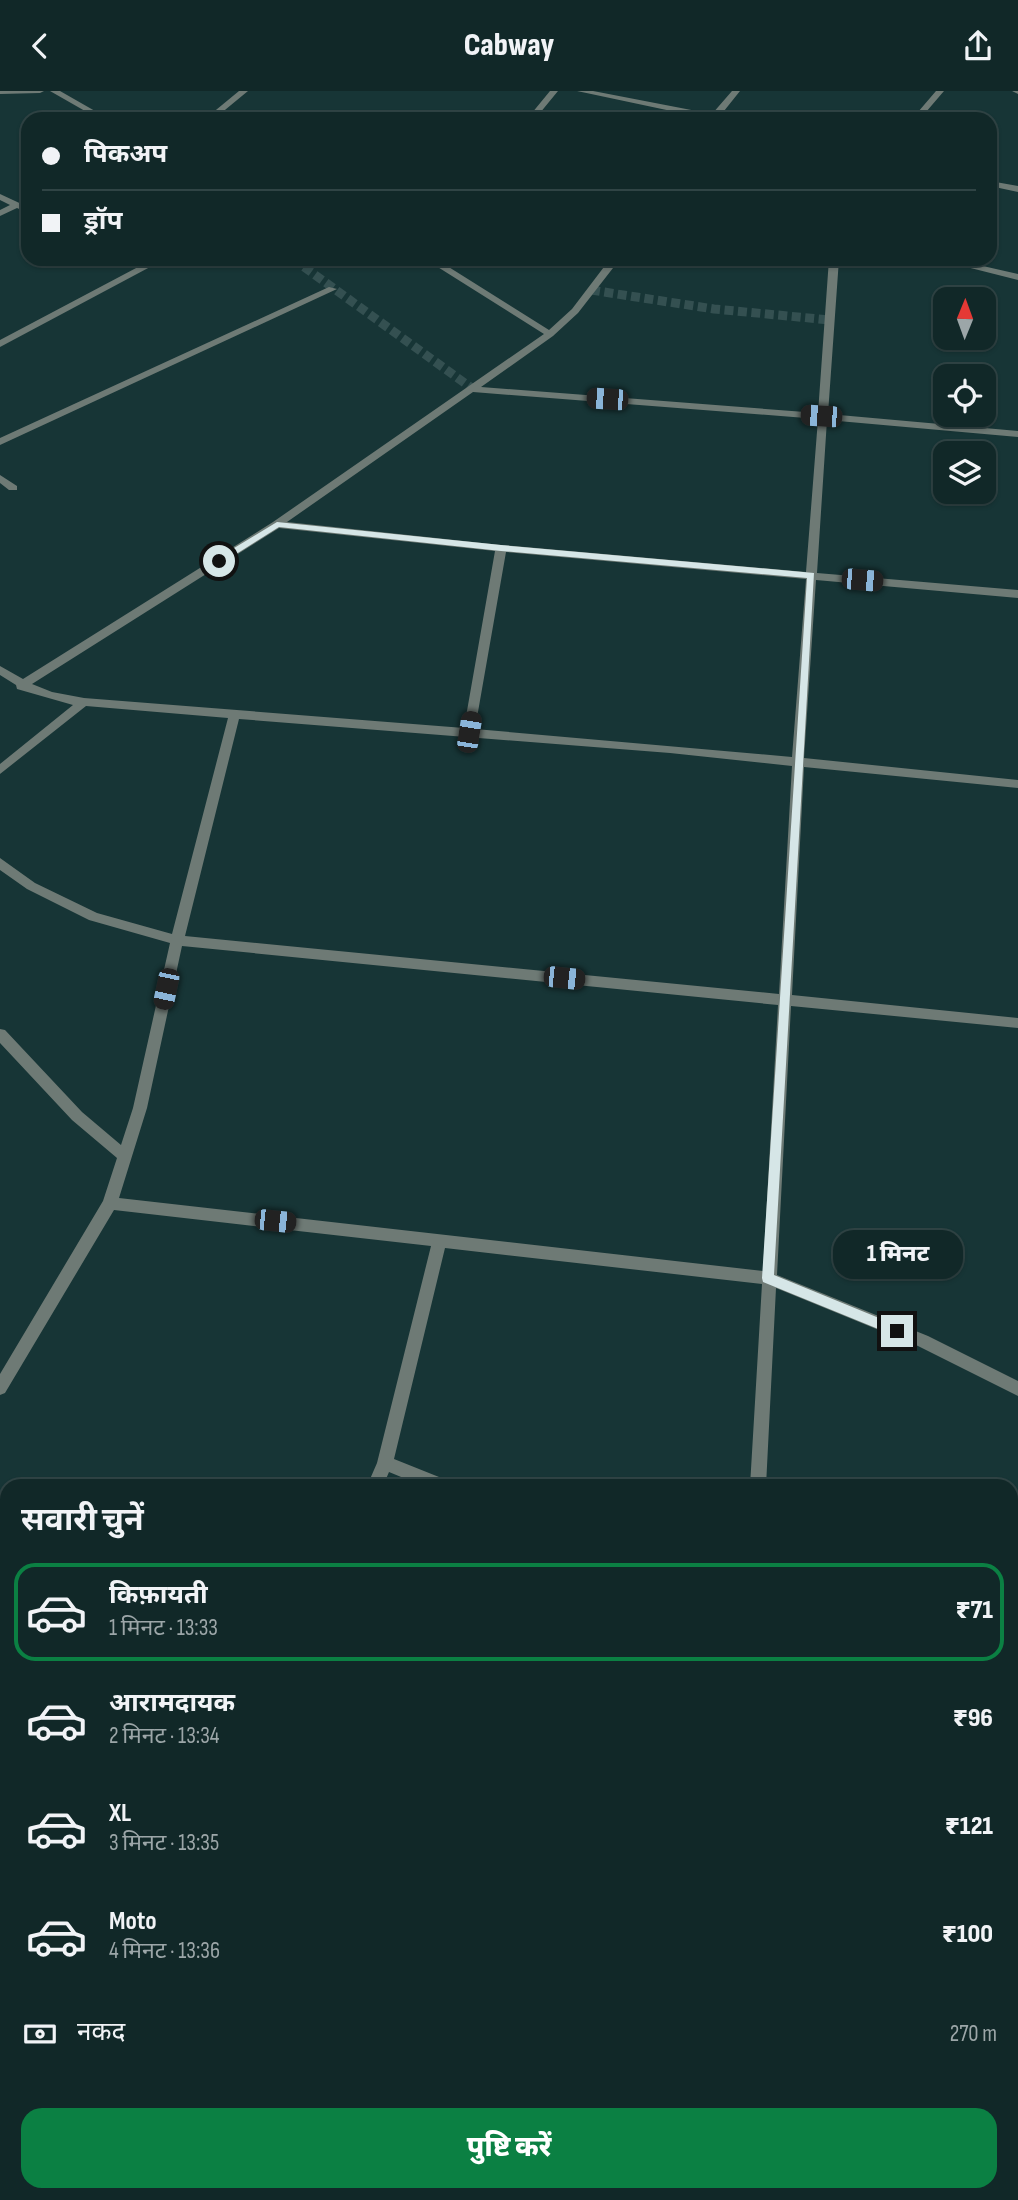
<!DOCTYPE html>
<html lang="hi">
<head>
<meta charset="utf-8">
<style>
  :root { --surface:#112828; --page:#1e3434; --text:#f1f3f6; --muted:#9ca6a8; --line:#304445; --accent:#0b8043 }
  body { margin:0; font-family:"Sofia Sans Condensed","Noto Sans Devanagari",sans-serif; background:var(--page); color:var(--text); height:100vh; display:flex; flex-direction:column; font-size:26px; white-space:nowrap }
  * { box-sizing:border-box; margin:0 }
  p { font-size:23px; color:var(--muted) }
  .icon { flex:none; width:38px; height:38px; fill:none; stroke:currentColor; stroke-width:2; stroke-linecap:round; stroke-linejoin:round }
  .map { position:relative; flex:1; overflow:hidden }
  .drawer { position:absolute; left:0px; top:1388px; width:1018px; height:723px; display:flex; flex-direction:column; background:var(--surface); border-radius:21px 21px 0 0; box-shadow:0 2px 5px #0004,0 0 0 2px var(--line) }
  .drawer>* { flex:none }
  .banner { position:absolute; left:21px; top:21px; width:976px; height:154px; border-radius:21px; box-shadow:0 2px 5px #0004,0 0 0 2px var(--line); display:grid; align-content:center; height:154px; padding:0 21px; background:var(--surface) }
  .needle { width:46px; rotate:1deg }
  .controls { position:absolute; left:933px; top:196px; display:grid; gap:14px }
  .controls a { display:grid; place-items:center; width:63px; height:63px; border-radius:14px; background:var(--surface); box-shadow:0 2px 5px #0004,0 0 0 2px var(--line); font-size:35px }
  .end { position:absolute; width:32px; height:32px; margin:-16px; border:9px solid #d6e6e7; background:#111; box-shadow:0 0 0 4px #111 }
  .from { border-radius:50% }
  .bubble { position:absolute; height:49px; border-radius:21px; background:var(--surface); box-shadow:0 2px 5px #0004,0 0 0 2px var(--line); font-size:23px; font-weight:800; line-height:49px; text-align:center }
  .car { position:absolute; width:21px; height:42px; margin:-21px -10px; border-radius:9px; box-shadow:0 0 5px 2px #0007; background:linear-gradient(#222 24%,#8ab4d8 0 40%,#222 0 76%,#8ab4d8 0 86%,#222 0) }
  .banner b { display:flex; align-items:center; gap:24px; height:66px; font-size:26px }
  .banner b+b { border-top:2px solid var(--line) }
  .banner i { width:18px; height:18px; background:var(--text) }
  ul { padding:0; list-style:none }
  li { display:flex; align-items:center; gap:21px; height:98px; margin:0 14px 10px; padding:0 7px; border:4px solid transparent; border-radius:21px }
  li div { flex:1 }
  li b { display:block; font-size:26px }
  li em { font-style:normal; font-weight:800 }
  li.active { border-color:var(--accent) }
  li>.icon { width:63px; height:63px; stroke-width:1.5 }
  h2 { padding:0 21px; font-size:32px; line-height:84px }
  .pay { display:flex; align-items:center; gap:18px; height:77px; padding:0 21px; font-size:26px }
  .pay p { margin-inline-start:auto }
  .primary-button { display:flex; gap:14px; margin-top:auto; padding:14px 21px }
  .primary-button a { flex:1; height:80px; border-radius:21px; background:var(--accent); color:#fff; font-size:28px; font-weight:800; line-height:80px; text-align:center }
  header { display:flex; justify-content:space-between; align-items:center; height:91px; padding:0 21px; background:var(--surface); font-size:32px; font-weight:800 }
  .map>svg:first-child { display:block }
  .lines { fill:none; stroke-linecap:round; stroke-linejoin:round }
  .street-tunnel { stroke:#345051; stroke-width:9; stroke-dasharray:9 4.5; stroke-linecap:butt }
  .street { fill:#6e7a75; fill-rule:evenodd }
  .route { fill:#d6e6e7 }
</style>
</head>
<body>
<header><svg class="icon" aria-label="back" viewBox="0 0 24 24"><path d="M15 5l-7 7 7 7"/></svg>Cabway<svg class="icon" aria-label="share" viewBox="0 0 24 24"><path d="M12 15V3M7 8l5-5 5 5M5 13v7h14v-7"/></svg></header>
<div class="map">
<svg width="1018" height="2109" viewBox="0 0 1018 2109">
  <rect width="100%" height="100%" fill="#173536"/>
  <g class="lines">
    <!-- street-tunnel -->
    <path class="street-tunnel" d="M293,168L473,298
      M591,199L714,218L830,229"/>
    <!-- street -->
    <path class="street" d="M0,0H44L40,2L0,3Z
      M50,0H60L109,28H99Z
      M239,0H248L214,28H205Z
      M550,0H558L535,28H527Z
      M577,0H593L712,23L732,0H740L720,25L727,28H709Z
      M936,0H944L920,28H912Z
      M1012,0H1018V3Z
      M990,90L1018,95V101L990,95Z
      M0,103L28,116V122L17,117L0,125V119L10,114L0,109Z
      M124,168H136L145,172L153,168H165L0,256V249L138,176Z
      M425,168H436L549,239L572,218L610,168H620L578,222L553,245L481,296L818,322L829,168H839L828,323L1018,340V346L827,329L817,482L1018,499V507L816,489L804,667L1018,689V697L804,676L792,904L1018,927V937L791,915L777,1184L928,1245L1018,1290V1305L918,1255L776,1197L766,1395H750L762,1193L445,1157L394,1368L449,1390L451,1395H423L389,1381L383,1395H367L377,1372L431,1155L114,1119L5,1302L0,1304V1283L103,1110L117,1067L72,1029L0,952V938L5,939L82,1021L121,1054L133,1017L170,852L89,829L27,798L0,779V767L35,792L97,822L172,843L228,627L86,615L0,683V673L73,614L17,598L16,594L0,584V575L23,588L273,431L544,243ZM473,301L818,328L806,481L501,454L287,431ZM279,437L495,460L464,637L84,607L52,601L32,593ZM506,461L806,488L792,666L475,638ZM239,628L670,662L792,675L779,903L185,845ZM182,855L778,914L763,1180L119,1107L147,1017Z
      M935,168H952L1018,183V189Z
      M329,196L337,198L0,354V347Z
      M0,384L17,395V399H9L0,392Z
      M1018,1805V1828L1012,1830V1808Z
      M7,1861V1884L0,1887V1864Z
      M0,1912L7,1915V1935L0,1932Z
      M164,2104H187L189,2109H166Z
      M353,2104H375L373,2109H351Z
      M533,2104H557L559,2109H535Z
      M928,2104H948L946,2109H926Z"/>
  </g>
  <!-- route -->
  <path class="route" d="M277,431L501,454L814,482L774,1184L901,1236V1244H893L763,1191L762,1187L807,487L501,460L279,436L222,472H216V468Z"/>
</svg>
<div class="controls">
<a><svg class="needle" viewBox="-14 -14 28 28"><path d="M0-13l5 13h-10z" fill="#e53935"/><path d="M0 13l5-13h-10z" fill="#9ca6a8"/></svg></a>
<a><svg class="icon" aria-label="locate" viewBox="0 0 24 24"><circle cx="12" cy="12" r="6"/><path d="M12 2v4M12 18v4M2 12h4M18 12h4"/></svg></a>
<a><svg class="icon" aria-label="layers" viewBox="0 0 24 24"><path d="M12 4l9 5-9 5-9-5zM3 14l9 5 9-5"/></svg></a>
</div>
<i class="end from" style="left:219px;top:470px"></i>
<i class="end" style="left:897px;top:1240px"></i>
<div class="bubble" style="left:833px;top:1139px;width:130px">1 मिनट</div>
<i class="car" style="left:607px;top:308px;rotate:274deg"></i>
<i class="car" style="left:821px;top:325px;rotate:274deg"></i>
<i class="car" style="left:862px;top:489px;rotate:95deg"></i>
<i class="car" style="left:469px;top:641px;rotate:9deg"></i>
<i class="car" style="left:564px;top:887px;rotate:96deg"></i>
<i class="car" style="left:166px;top:898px;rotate:192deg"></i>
<i class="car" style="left:275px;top:1130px;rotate:96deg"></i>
<div class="banner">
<b><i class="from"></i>पिकअप</b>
<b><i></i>ड्रॉप</b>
</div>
<section class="drawer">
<h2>सवारी चुनें</h2>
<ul>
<li class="active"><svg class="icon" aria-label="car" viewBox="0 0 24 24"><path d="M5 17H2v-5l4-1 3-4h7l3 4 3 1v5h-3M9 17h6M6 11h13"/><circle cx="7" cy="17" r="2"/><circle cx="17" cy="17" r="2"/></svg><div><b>किफ़ायती</b><p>1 मिनट · 13:33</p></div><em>₹71</em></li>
<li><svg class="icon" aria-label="car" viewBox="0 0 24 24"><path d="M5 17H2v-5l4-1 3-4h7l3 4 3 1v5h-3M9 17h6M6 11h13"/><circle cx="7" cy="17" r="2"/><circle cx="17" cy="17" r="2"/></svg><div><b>आरामदायक</b><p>2 मिनट · 13:34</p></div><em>₹96</em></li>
<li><svg class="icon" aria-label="car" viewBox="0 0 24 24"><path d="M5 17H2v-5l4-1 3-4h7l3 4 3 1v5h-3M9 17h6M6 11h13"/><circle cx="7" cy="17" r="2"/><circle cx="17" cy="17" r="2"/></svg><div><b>XL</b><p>3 मिनट · 13:35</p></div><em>₹121</em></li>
<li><svg class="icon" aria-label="car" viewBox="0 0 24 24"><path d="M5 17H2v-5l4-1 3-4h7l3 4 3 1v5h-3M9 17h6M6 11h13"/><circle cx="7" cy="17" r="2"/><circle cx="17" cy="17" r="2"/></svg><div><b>Moto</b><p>4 मिनट · 13:36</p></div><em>₹100</em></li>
</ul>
<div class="pay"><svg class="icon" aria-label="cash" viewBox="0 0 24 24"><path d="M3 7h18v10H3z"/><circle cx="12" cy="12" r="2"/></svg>नकद<p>270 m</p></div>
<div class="primary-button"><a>पुष्टि करें</a></div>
</section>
</div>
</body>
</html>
